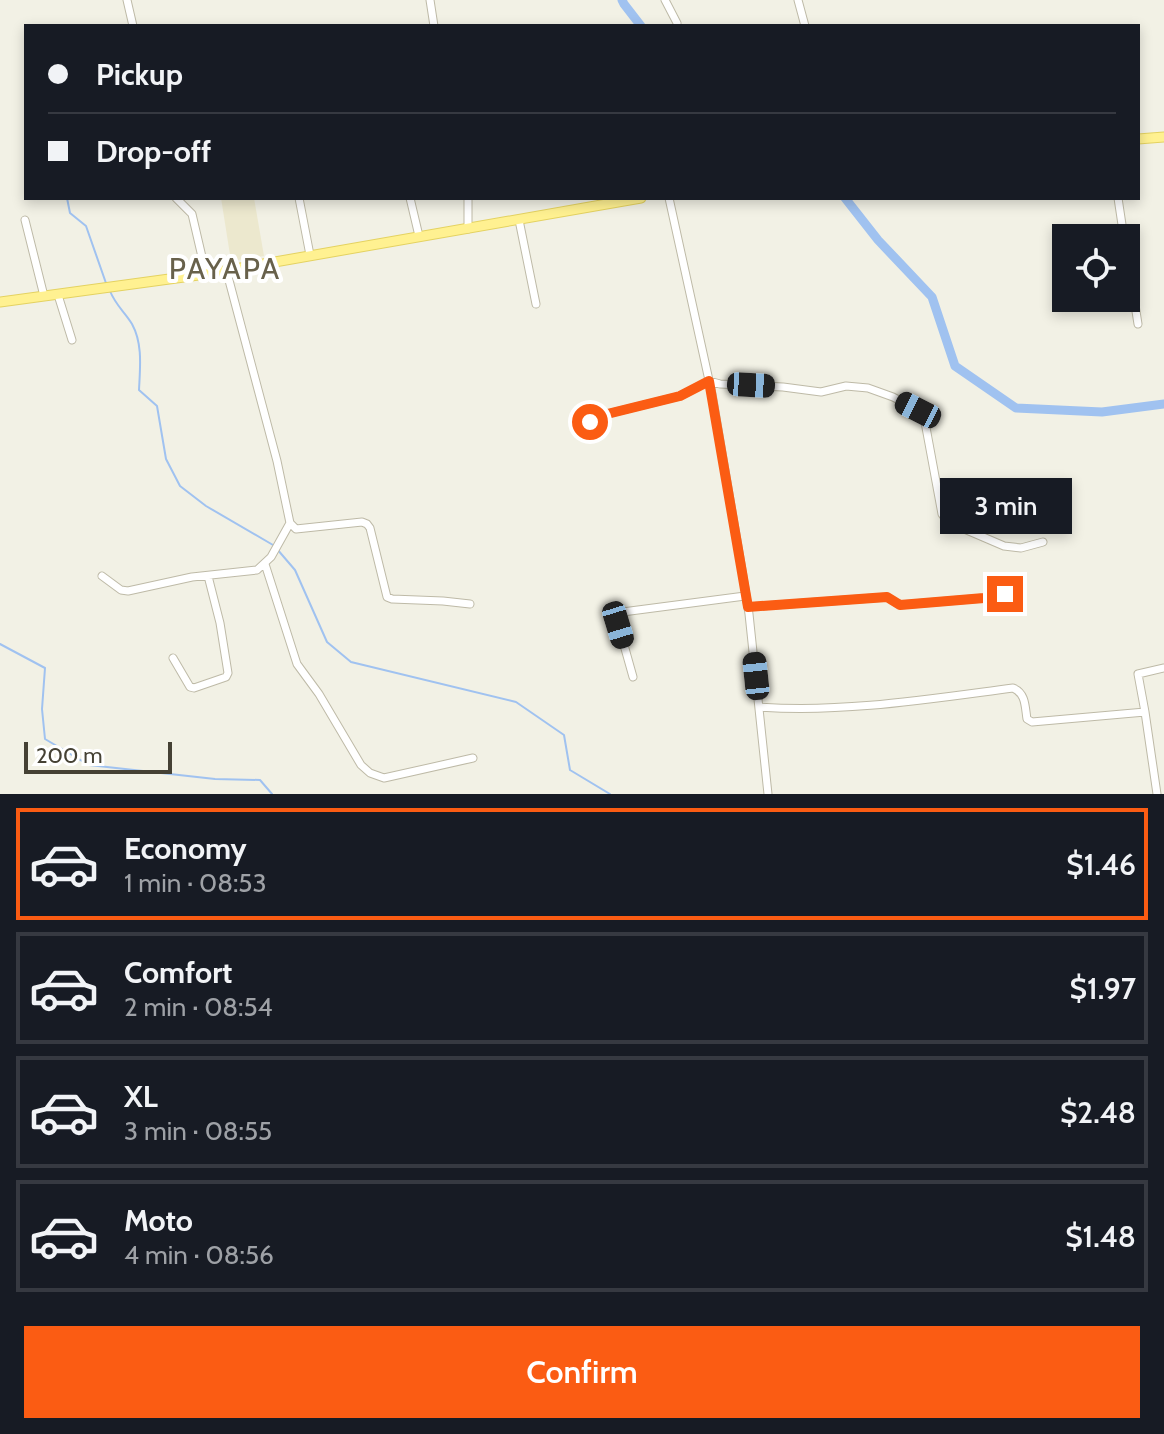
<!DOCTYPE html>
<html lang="en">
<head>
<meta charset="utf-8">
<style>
  :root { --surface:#171b24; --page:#20242c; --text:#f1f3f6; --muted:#9ea1a6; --line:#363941; --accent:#fb5c13 }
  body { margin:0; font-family:Cabin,sans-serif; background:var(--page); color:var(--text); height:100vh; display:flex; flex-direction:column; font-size:30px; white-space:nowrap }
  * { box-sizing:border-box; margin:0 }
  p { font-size:26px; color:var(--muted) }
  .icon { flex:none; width:44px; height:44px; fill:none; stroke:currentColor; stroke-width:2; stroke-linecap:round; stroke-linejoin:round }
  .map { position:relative; height:794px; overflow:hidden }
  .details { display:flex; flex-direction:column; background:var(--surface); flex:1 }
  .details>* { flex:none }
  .top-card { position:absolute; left:24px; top:24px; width:1116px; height:176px; border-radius:0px; box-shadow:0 4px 12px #0003; display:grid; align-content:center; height:176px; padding:0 24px; background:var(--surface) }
  .fabs { position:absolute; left:1052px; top:224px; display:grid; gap:16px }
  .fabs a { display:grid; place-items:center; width:88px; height:88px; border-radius:0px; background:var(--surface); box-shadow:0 4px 12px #0003; font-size:40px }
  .scale { position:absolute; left:24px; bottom:20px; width:148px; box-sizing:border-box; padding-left:8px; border:4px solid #454134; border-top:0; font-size:22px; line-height:28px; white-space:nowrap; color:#454134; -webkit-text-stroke:6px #fff; paint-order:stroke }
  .end { position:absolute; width:36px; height:36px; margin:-18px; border:10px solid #fb5c13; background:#fff; box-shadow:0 0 0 4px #fff }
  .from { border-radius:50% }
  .bubble { position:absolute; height:56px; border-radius:0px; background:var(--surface); box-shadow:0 4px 12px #0003; font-size:26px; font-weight:600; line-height:56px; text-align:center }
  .car { position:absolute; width:24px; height:48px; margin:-24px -12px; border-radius:10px; box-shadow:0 0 6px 2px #0007; background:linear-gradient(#222 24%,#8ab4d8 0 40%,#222 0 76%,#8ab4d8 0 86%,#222 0) }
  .top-card b { display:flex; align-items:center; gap:28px; height:76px; font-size:30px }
  .top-card b+b { border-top:2px solid var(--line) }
  .top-card i { width:20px; height:20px; background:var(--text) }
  ul { padding:14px 0 0; list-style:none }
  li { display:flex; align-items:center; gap:24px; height:112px; margin:0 16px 12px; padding:0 8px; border:4px solid var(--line); border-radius:0px }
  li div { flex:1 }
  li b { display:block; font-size:30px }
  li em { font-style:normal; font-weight:600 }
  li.on { border-color:var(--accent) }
  li>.icon { width:72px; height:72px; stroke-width:1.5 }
  .cta { display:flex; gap:16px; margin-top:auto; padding:16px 24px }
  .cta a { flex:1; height:92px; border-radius:0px; background:var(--accent); color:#fff; font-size:32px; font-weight:600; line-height:92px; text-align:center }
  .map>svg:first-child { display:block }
  .education { fill:#ece8ce }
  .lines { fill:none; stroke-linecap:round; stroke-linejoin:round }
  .stream { stroke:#a0c2f0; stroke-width:2 }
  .river { stroke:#a0c2f0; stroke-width:9 }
  .minor-casing { stroke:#bebaa7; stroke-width:9 }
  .major-casing { stroke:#e4d261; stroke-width:11 }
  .minor { stroke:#fff; stroke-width:7 }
  .major { stroke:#fff191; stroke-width:9 }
  .route { stroke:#fb5c13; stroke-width:10 }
  .labels { text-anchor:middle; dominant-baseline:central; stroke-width:8; stroke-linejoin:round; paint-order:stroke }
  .quarter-label { font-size:30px; letter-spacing:2px; fill:#68614b; stroke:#fff }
</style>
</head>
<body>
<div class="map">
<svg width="1164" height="794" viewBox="0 0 1164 794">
  <rect width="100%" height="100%" fill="#f2f1e5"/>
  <!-- education -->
  <path class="education" d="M221,198H254L264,256L231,261Z"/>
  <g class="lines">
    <!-- stream -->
    <path class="stream" d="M67,198L70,213L86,226L107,286
      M110,291C116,306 125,312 132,324C143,344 140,368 139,390L157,406L166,459L180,486L206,506L273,545
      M277,549L295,570L327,642L351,662L516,702L564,735L570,770L610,794
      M0,644L45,668L42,709L45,739L89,765L215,779L260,780L272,794"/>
    <!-- river -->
    <path class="river" d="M622,0L624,4L641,26
      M845,198L878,240L932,297L955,366L1016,408L1102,412L1164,404"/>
    <defs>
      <path id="minor" d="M127,0L133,26
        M430,0L434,26
        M665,0L677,23
        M798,0L805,26
        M176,198L192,214L206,274
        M299,198L310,255
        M410,198L419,236
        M468,198V229
        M669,198L712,394L742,570L749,614L768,794
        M1118,198L1124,238
        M25,220L44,296
        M519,220L536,304
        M1126,248L1138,324
        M226,269L277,461L290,523L296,529L362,522L367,524L370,528L387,597L392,599L443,601L470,604
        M58,295L72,340
        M589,436L590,422L595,417L680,396L709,381L720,384L783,387L821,392L846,386L868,388L893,397L918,410L925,422L942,514L948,522L1004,546L1021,548L1043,542
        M265,564L297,664L319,694L361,765L370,773L384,778L473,758
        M102,576L121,590L128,591L192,577L257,570L271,557L290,523
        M748,607L887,597L900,605L984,598L1005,594
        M173,658L190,687L194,688L226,677L228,673L220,623L208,576
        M633,677L615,613L745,596
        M759,707C844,713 929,699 1013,688C1026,693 1025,707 1027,719L1032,722L1145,712L1157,794
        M1145,712L1138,674L1164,668"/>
      <path id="major" d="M1138,139L1164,137
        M0,302L206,274L641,198"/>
    </defs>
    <!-- minor casing -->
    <use href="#minor" class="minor-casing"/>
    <!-- major casing -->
    <use href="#major" class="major-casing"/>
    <!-- minor -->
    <use href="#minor" class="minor"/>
    <!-- major -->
    <use href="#major" class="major"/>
  </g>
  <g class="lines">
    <!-- route -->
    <path class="route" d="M590,422L595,417L680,396L709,381L748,607L887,597L900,605L984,598L1005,594"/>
  </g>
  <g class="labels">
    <!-- quarter labels -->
    <g class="quarter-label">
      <text x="225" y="268">PAYAPA</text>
    </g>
  </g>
</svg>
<div class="fabs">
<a><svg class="icon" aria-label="locate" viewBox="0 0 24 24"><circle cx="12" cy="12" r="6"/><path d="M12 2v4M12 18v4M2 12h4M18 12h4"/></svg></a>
</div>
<div class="scale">200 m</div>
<i class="end from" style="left:590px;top:422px"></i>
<i class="end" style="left:1005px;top:594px"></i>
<div class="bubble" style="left:940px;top:478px;width:132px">3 min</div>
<i class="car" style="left:751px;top:385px;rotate:93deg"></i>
<i class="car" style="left:918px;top:410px;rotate:297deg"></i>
<i class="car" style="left:618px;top:625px;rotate:163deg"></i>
<i class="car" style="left:756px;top:676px;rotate:354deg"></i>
<div class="top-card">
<b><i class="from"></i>Pickup</b>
<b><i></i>Drop-off</b>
</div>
</div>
<section class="details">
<ul>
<li class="on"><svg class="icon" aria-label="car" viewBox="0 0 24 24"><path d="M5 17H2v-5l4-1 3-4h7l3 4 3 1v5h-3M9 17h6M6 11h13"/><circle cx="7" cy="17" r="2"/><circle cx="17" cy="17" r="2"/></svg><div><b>Economy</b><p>1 min · 08:53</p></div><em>$1.46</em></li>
<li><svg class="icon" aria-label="car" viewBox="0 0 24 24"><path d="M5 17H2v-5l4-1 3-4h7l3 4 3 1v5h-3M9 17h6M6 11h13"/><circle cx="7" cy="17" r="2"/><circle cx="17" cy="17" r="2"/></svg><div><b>Comfort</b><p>2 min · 08:54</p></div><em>$1.97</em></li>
<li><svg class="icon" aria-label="car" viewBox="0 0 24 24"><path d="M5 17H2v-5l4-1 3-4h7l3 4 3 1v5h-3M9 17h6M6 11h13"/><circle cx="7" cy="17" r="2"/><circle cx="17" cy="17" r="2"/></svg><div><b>XL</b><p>3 min · 08:55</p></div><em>$2.48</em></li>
<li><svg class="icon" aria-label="car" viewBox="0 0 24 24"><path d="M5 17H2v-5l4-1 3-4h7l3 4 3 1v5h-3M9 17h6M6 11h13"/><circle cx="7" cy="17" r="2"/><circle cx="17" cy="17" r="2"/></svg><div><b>Moto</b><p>4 min · 08:56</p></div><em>$1.48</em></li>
</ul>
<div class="cta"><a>Confirm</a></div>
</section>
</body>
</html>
